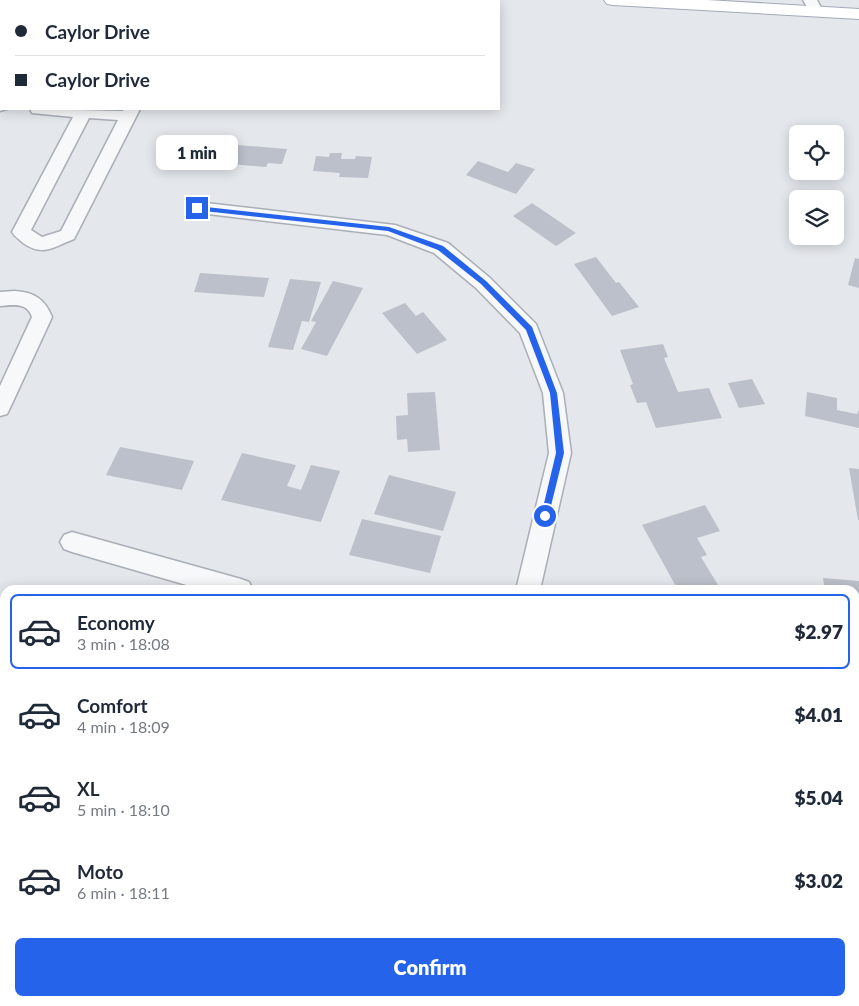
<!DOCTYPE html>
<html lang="en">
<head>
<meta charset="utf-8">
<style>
  :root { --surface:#fff; --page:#f2f2f3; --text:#1f2937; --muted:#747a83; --line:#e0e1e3; --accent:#2563eb }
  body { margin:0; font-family:Lato,sans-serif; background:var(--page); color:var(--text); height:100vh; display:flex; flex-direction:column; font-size:19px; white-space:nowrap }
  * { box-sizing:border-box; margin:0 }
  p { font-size:16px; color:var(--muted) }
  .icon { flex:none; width:28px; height:28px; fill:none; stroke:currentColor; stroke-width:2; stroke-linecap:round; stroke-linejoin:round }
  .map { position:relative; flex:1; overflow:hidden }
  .side { position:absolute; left:0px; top:585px; width:860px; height:421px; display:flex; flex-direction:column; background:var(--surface); border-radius:15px 15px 0 0; box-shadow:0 2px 12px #0003 }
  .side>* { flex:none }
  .guide { position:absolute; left:0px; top:0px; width:500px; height:110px; box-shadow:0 2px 12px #0003; display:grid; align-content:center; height:110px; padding:0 15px; background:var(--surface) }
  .fabs { position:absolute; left:789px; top:125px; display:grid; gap:10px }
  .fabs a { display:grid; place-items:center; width:55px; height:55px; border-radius:8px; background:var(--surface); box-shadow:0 2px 12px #0003; font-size:25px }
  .end { position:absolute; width:22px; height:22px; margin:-11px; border:6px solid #2563eb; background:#fff; box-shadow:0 0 0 2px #fff }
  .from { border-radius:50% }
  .bubble { position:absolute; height:35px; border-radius:8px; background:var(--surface); box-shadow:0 2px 12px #0003; font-size:16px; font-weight:800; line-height:35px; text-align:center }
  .guide b { display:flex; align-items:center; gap:18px; height:48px; font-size:19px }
  .guide b+b { border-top:1px solid var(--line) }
  .guide i { width:12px; height:12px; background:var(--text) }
  ul { padding:9px 0 0; list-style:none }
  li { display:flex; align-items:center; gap:15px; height:75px; margin:0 10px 8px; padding:0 5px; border:2px solid transparent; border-radius:8px }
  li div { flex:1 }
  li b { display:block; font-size:19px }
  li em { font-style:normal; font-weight:800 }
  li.active { border-color:var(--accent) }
  li>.icon { width:45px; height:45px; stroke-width:1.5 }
  .button { display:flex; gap:10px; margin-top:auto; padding:10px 15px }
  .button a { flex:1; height:58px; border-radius:8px; background:var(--accent); color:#fff; font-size:20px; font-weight:800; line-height:58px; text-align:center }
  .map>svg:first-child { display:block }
  .building { fill:#bbc0ca }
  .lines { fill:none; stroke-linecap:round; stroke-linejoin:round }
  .minor-casing { stroke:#a9aeb7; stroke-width:3 }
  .major-casing { stroke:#a3abb8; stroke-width:2 }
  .minor { fill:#f7f8fa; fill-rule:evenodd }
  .major { fill:#fff; fill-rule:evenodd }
  .route { fill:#2563eb }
</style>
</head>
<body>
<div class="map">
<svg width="859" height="1006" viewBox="0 0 859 1006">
  <rect width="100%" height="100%" fill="#e4e7ec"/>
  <!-- building -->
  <path class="building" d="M237,145L287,149L282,164L268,163L266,167L230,164Z
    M330,153H342L341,159H355L356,156L372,157L368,178L339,177L340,173L313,171L316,156L329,157Z
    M478,161L508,172L516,163L535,169L516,194L466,175Z
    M532,203L576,233L556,246L513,216Z
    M596,257L616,283L619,282L639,307L612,316L574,264Z
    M855,258L859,259V288L848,285Z
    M200,273L269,278L264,297L194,292Z
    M290,279L321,282L309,322L302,321L293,350L268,347Z
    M333,281L363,288L327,356L301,349L316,322L311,321Z
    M405,303L416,316L423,312L447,340L417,354L382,313Z
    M663,344L668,357L664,358L678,392L709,388L722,418L656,428L646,402L637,403L630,385L633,384L620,350Z
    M752,379L765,404L739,408L728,383Z
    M435,392L440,450L408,452L407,439L397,440L396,416L408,415L407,393Z
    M807,392L837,398V410L857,414L859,410V428L805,416Z
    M120,447L194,461L182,490L106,475Z
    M242,453L296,465L287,486L301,490L311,465L340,471L321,522L221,500Z
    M849,468L859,469V520H858Z
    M389,475L456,492L443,531L374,514Z
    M705,505L720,531L697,538L707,555L701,557L721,590H678L642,525Z
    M362,519L441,536L430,573L349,555Z
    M823,578L859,581V664H855V590H825Z
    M855,861L859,862V929L855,928Z"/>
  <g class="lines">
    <defs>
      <path id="minor" d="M172,0H186V1H172Z
        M803,0H817L823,11L821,14H811Z
        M0,101L1,109H7L0,111Z
        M30,109L123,111L124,109H140L74,239C53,247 44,257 23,243C19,239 15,237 12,232L73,117L32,113ZM89,118L118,120L61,231L42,237L31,230Z
        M197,202L395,225L448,243L490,278L536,324L563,393L571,453L540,590H516L549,453L543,393L520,333L476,288L434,253L387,235L191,212L188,208L191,204Z
        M14,291C34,292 45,299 52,317L10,408L7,414L0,416V386L32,317C27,302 13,305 0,306V292Z
        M72,532L241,579L249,582L253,590H204L72,552L64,549L60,542L64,535Z
        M855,718H859V744H855Z"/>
      <path id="major" d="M604,0H707L859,9V19L613,5L607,4Z"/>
    </defs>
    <!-- minor casing -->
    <use href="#minor" class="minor-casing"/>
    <!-- major casing -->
    <use href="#major" class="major-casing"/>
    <!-- minor -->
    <use href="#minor" class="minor"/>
    <!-- major -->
    <use href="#major" class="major"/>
  </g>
  <!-- route -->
  <path class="route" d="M197,206L389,227L443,246L486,281L532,327L557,393L564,453L548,518H542L541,516L556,453L550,393L526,330L481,284L438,250L388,231L195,210V207Z"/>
</svg>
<div class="fabs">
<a><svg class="icon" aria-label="locate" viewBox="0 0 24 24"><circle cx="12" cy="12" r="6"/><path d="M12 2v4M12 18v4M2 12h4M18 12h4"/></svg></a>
<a><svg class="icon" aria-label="layers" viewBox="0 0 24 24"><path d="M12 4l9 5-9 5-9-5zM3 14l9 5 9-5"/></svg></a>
</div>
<i class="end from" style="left:545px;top:516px"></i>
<i class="end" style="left:197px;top:208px"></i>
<div class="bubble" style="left:156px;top:135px;width:82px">1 min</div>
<div class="guide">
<b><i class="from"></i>Caylor Drive</b>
<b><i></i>Caylor Drive</b>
</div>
<section class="side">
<ul>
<li class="active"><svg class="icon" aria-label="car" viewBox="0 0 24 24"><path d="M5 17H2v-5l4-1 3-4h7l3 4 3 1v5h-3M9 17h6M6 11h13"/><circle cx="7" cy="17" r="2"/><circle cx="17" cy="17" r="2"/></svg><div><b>Economy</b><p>3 min · 18:08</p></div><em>$2.97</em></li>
<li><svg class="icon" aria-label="car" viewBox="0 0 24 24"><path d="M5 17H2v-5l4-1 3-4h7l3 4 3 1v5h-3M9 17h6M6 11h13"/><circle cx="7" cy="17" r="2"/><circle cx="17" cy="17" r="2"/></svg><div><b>Comfort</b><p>4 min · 18:09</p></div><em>$4.01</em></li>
<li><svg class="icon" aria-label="car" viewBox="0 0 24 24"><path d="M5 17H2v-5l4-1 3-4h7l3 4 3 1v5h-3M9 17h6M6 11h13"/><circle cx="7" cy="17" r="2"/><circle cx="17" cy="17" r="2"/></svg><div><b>XL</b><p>5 min · 18:10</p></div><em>$5.04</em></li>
<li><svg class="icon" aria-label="car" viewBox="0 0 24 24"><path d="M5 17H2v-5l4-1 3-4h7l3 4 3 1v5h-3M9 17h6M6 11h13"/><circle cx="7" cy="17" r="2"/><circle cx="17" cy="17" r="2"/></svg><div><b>Moto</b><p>6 min · 18:11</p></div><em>$3.02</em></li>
</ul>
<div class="button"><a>Confirm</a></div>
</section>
</div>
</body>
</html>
